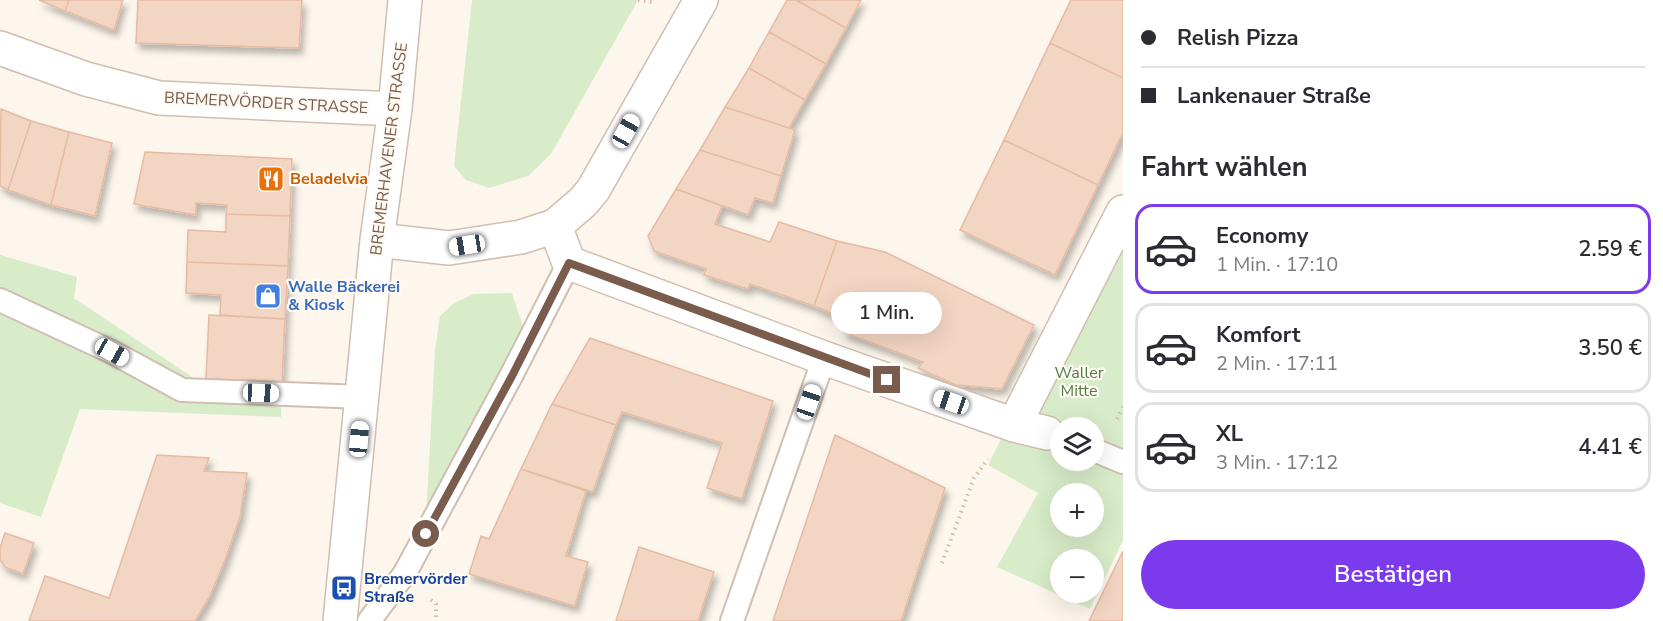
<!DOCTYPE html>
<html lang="de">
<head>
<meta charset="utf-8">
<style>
  :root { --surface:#fff; --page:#f2f2f3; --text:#2b2b33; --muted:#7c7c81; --line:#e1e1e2; --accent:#7c3aed }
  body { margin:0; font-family:"Nunito Sans",sans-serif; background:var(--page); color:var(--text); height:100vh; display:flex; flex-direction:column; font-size:22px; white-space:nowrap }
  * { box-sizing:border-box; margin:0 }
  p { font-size:20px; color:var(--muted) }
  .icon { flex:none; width:33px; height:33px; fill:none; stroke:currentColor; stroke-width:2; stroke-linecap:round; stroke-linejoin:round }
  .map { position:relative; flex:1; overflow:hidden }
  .panel { display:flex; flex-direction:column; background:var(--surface); width:540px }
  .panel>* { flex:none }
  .banner { display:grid; align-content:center; height:132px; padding:0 18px; background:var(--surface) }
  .buttons { position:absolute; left:1050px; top:417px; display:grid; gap:12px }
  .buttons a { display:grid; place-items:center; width:54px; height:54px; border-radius:50%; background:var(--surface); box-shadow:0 6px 24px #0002; font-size:30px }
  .end { position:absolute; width:27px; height:27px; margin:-14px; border:8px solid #7a5c4d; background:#fff; box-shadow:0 0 0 3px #fff }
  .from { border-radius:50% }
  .bubble { position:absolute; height:42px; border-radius:21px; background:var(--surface); box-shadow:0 6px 24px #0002; font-size:20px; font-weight:600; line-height:42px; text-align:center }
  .car { position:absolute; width:18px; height:36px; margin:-18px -9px; border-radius:8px; box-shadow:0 0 4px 2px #0007; background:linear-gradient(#fff 24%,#345 0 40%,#fff 0 76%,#345 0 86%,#fff 0) }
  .banner b { display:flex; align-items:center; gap:21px; height:57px; font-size:22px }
  .banner b+b { border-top:2px solid var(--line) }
  .banner i { width:15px; height:15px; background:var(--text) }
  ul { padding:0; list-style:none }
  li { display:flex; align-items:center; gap:18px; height:90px; margin:0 12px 9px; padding:0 6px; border:3px solid var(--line); border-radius:18px }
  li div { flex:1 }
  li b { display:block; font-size:22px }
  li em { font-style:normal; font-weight:600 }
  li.active { border-color:var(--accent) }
  li>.icon { width:54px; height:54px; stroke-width:1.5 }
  h2 { padding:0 18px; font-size:27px; line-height:72px }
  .cta { display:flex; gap:12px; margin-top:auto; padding:12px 18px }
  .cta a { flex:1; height:69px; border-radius:36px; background:var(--accent); color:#fff; font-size:24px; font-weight:600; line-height:69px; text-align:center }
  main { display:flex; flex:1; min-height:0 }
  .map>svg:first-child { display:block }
  .green { fill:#d8ecc9; fill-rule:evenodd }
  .building { fill:#f3d5c3; stroke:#e6bba3; stroke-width:1.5; filter:url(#shadow) }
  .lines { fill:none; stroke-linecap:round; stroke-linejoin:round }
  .lane-casing { stroke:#d1beb0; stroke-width:26 }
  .street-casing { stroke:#d1beb0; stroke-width:36 }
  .path { stroke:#d9b8a5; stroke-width:4; stroke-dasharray:1.5 4.5; stroke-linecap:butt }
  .lane { stroke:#fff; stroke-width:22 }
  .street { stroke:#fff; stroke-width:33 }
  .route { stroke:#7a5c4d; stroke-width:8 }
  .labels { text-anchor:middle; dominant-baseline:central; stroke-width:4.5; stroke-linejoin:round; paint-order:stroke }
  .street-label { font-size:16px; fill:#7a5c4d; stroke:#fffaf3 }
  .food-label { font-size:16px; font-weight:bold; fill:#c56008; stroke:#fffaf3; text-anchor:start }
  .shop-label { font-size:16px; font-weight:bold; fill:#366cbe; stroke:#fffaf3; text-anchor:start }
  .park-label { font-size:16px; fill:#537a41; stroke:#fffaf3 }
  .transit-label { font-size:16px; font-weight:bold; fill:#164399; stroke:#fffaf3; text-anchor:start }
</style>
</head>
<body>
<main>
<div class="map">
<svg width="1123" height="621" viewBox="0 0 1123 621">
  <defs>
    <filter id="shadow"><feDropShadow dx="3.5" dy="6" stdDeviation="3" flood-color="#0004"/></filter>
  </defs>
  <rect width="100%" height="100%" fill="#fdf6ec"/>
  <!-- green -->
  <path class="green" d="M472,0H638L551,154L528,176L489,188L466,180L454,166Z
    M1123,197V540L1090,609L997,567L1038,493L988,465ZM1060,428H1094V460H1060ZM1060,494H1094V526H1060ZM1060,560H1094V592H1060Z
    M0,255L77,277L74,298L195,379L281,384V417L80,409L41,517L0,503Z
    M512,293L523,326L426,519L435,350L440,316L454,303L474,294Z"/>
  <!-- building -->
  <path class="building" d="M39,0H69L65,11Z
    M69,0H123L114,30L65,11Z
    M138,0H302L299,48L136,43Z
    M787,0H796L846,28L826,64L769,32Z
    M796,0H861L846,28Z
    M1071,0H1123V78L1050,43Z
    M769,32L826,64L805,100L749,68Z
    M1050,43L1123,78V133L1098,185L1004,140Z
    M749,68L805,100L789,128L725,107Z
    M725,107L795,130L781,176L700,150Z
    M1,109L31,121L8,190L0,186Z
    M31,121L69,132L51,205L8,190Z
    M69,132L112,143L95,216L51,205Z
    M1004,140L1098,185L1055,275L960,230Z
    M700,150L781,176L773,203L755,198L748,215L676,189Z
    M145,152L292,159L290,216L226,214L227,205L196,203V215L134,204Z
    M676,189L722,206L715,224L770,242L779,222L837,241L814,306L750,284L748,289L704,275L706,269L654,251L648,236Z
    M226,214L290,216L288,266L187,262L188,230L226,232Z
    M837,241L885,252L1034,325L1002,389L956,385L918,368L923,362L843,332L848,321L814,306Z
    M187,262L288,266L285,319L220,315L221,295L186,293Z
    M209,315L285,319L282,382L206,379Z
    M590,338L773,401L742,499L707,488L722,443L622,412L616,425L552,404Z
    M552,404L616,425L593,492L521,469Z
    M835,435L945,488L901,621H773Z
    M157,455L209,458L204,471L247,473L240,517L225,560L210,596L195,621H29L45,576L109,598Z
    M521,469L586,491L566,556L588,562L575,606L469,574L481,536L489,539Z
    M5,533L34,543L23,574L5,567L0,560V548Z
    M639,547L714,572L698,621H616Z
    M1123,551V621H1089Z"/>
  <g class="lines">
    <defs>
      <path id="lane" d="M0,300L112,352L182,390L363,397
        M1094,450L1123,462
        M369,621L405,573L511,376L569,263
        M732,621L824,358"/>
      <path id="street" d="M0,48L86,79L159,98L395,109
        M555,226L569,263L824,358L1014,425L1047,433
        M377,240L449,248L521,237L555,226L583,202L593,190L701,0
        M1014,425L1123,212
        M340,621L377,240L395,109L405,0"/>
    </defs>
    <!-- lane casing -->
    <use href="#lane" class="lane-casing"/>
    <!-- street casing -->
    <use href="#street" class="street-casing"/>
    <!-- path -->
    <path class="path" d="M638,0L652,2
      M1117,419L1123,407
      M942,563L974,478L988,459
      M431,600L436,604V621"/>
    <!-- lane -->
    <use href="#lane" class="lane"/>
    <!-- street -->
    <use href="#street" class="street"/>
  </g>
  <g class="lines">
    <!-- route -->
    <path class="route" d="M426,534L512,376L569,263L887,380"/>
  </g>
  <!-- icons -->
  <defs>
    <symbol id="restaurant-square" viewBox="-11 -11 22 22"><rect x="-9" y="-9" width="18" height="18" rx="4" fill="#e8710a" stroke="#fffaf3"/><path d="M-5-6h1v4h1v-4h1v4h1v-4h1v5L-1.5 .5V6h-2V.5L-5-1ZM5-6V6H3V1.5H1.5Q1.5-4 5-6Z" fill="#fff"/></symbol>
    <symbol id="shop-square" viewBox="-11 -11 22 22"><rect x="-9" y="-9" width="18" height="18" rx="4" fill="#3f7fe0" stroke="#fffaf3"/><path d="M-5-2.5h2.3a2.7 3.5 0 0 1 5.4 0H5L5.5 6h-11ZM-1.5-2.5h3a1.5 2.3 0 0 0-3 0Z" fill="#fff"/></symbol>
    <symbol id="bus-square" viewBox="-11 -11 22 22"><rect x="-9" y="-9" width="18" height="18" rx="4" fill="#1a4fb4" stroke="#fffaf3"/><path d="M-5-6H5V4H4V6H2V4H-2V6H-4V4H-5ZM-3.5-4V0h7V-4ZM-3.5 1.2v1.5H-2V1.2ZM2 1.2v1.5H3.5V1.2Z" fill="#fff"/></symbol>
  </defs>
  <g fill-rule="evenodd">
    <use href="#restaurant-square" x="256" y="164" width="30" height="30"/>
    <use href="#shop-square" x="253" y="281" width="30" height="30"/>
    <use href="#bus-square" x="329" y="573" width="30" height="30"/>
  </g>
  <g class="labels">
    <!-- street labels -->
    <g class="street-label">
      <text transform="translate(266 103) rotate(3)">BREMERVÖRDER STRASSE</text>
      <text transform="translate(389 149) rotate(-83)">BREMERHAVENER STRASSE</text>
    </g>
    <!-- food labels -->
    <g class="food-label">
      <text x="290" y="179">Beladelvia</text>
    </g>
    <!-- shop labels -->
    <g class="shop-label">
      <text x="288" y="287">Walle Bäckerei<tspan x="288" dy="18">&amp; Kiosk</tspan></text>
    </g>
    <!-- park labels -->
    <g class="park-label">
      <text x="1079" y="373">Waller<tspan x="1079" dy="18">Mitte</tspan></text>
    </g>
    <!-- transit labels -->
    <g class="transit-label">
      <text x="364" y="579">Bremervörder<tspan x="364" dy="18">Straße</tspan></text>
    </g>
  </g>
</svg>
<div class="buttons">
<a><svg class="icon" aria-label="layers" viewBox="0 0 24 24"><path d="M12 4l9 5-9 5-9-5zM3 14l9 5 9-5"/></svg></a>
<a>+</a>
<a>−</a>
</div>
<i class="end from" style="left:426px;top:534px"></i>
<i class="end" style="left:887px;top:380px"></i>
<div class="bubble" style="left:831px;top:292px;width:111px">1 Min.</div>
<i class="car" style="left:626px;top:131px;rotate:29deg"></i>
<i class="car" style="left:467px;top:245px;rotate:261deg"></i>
<i class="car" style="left:112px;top:352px;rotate:119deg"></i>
<i class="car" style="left:261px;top:393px;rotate:92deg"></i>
<i class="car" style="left:809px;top:402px;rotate:19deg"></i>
<i class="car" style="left:951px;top:402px;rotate:289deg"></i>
<i class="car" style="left:359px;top:439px;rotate:5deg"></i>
</div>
<section class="panel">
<div class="banner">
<b><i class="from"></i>Relish Pizza</b>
<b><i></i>Lankenauer Straße</b>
</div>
<h2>Fahrt wählen</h2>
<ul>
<li class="active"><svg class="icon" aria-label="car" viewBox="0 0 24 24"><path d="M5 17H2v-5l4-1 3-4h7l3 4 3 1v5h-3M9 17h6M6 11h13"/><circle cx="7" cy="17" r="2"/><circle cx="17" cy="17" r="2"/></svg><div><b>Economy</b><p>1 Min. · 17:10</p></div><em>2.59 €</em></li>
<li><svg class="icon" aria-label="car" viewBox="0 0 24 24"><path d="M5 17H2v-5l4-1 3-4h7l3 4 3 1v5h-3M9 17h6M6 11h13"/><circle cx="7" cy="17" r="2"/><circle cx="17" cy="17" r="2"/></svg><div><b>Komfort</b><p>2 Min. · 17:11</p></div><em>3.50 €</em></li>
<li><svg class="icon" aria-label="car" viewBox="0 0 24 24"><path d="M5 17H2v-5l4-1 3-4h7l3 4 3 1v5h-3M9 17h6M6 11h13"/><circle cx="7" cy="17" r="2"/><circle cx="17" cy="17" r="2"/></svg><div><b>XL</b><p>3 Min. · 17:12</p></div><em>4.41 €</em></li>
</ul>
<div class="cta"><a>Bestätigen</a></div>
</section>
</main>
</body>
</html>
